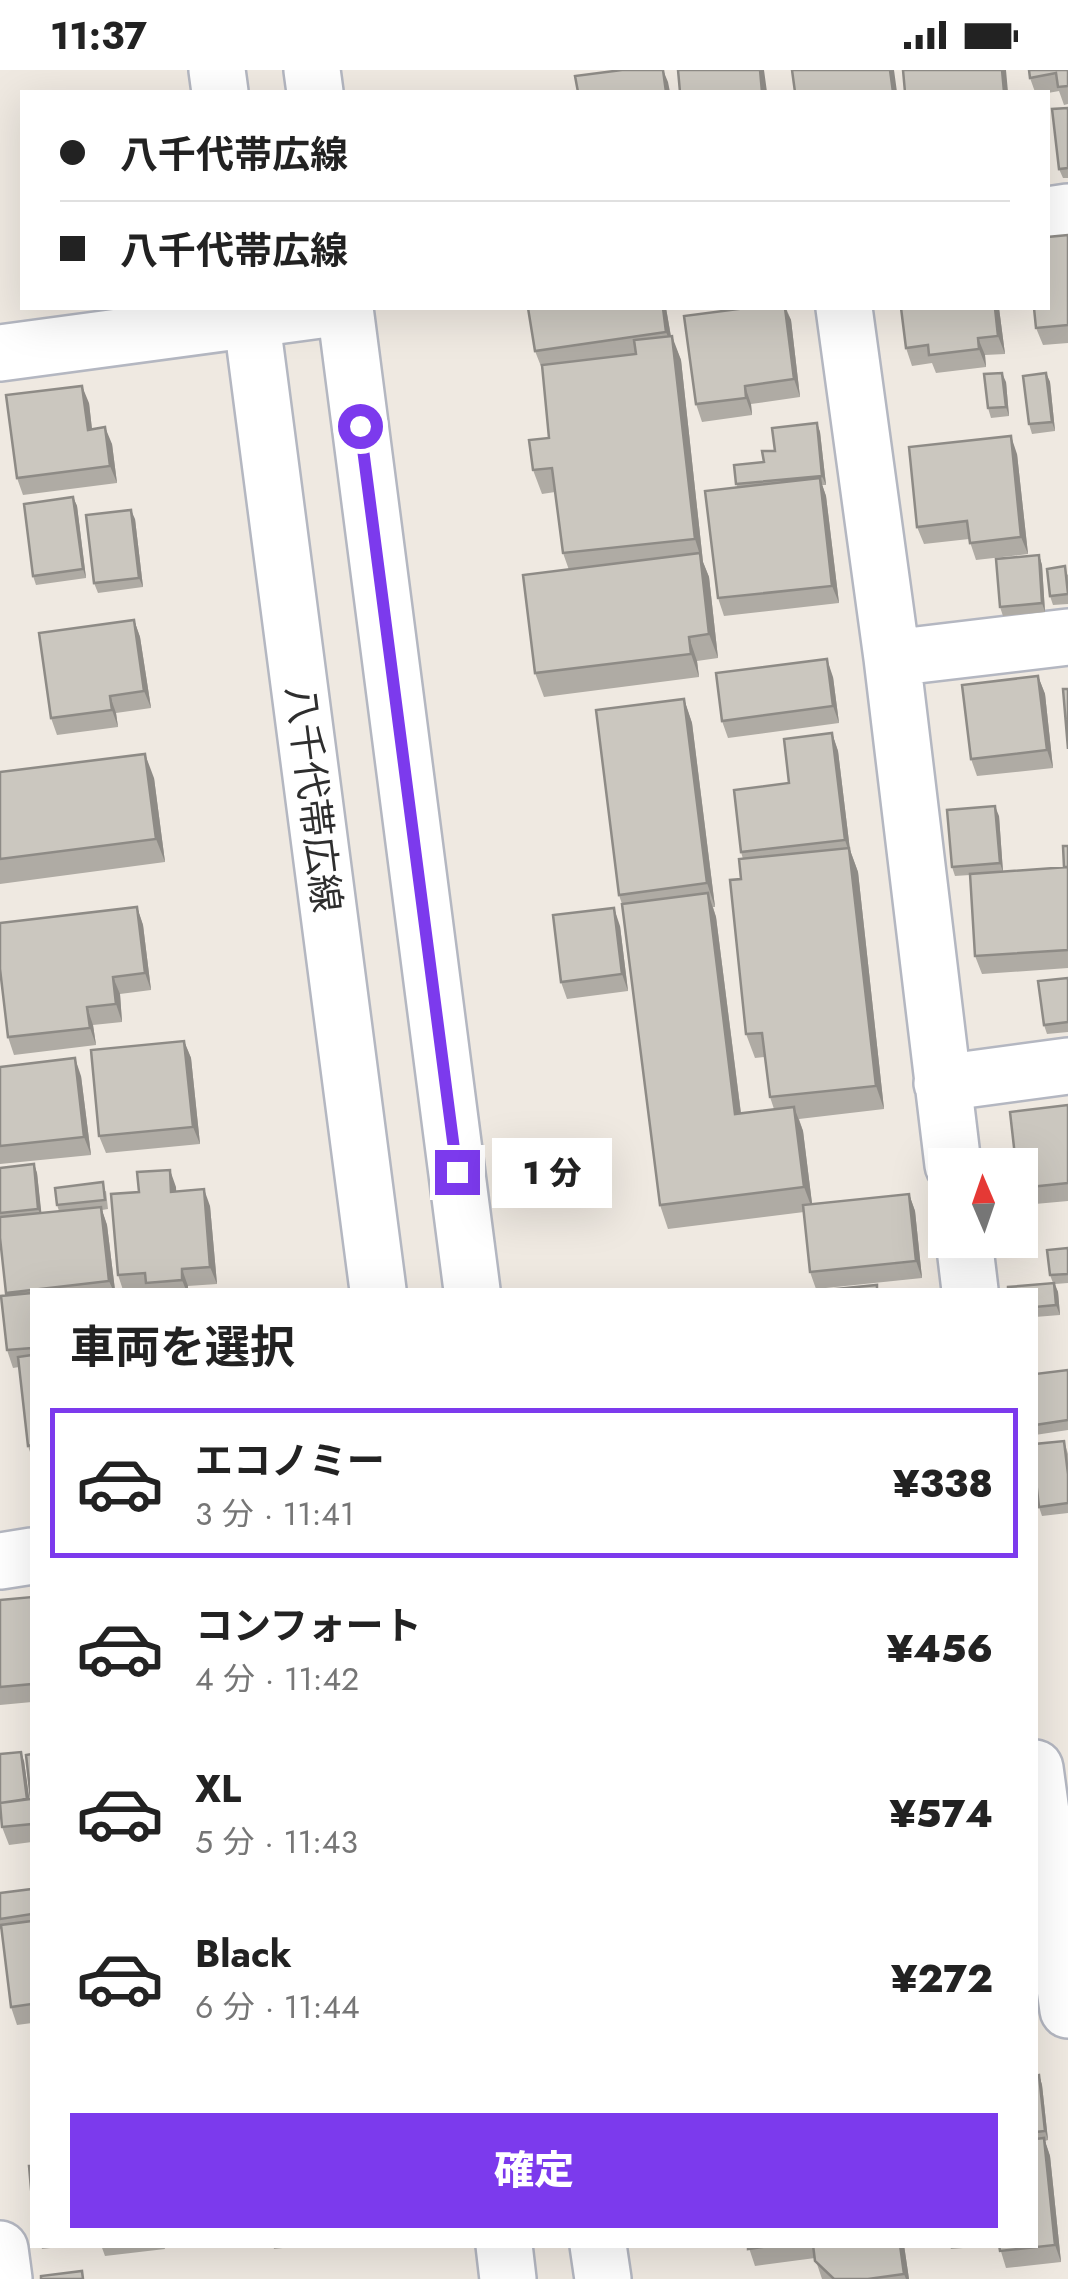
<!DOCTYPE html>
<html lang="ja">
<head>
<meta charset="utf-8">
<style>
  :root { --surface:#fff; --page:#f6f6f6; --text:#222; --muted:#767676; --line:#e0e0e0; --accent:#7c3aed }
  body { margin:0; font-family:Jost,"Noto Sans JP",sans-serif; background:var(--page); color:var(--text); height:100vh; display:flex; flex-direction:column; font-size:38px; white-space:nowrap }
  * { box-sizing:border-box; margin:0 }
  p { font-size:32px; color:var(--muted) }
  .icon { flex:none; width:55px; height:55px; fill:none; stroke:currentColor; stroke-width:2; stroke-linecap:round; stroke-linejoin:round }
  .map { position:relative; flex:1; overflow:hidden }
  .sheet { position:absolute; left:30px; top:1218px; width:1008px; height:960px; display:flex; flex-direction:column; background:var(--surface); border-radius:0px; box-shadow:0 10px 40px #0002 }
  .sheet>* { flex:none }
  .guide { position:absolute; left:20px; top:20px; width:1030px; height:220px; border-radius:0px; box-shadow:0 10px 40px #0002; display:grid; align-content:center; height:220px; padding:0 40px; background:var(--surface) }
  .needle { width:65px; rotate:358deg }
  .buttons { position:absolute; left:928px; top:1078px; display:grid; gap:20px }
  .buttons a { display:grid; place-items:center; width:110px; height:110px; border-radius:0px; background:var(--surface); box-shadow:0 10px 40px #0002; font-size:50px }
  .end { position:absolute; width:45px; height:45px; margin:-22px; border:12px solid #7c3aed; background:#fff; box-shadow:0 0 0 5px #fff }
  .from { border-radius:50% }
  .bubble { position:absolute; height:70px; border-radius:0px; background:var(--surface); box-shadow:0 10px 40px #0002; font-size:32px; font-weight:800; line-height:70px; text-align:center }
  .guide b { display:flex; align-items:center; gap:35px; height:95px; font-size:38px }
  .guide b+b { border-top:2px solid var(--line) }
  .guide i { width:25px; height:25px; background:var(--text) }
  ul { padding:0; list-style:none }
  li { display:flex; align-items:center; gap:30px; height:150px; margin:0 20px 15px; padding:0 20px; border:5px solid transparent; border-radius:0px }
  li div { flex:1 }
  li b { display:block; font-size:38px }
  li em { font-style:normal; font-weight:800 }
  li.current { border-color:var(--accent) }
  li>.icon { width:90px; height:90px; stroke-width:1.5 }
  h2 { padding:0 40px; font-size:45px; line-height:120px }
  .primary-button { display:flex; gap:20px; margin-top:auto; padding:20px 40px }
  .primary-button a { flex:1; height:115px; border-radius:0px; background:var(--accent); color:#fff; font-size:40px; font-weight:800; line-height:115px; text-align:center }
  .status { display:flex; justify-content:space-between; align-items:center; height:70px; padding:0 50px; background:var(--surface); direction:ltr }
  .status svg { height:28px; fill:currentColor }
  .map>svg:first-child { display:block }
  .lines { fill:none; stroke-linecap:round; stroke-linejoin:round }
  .minor-casing { stroke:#b4b7c1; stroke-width:60 }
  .secondary-casing { stroke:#b4b7c1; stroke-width:60 }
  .minor { stroke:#fff; stroke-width:55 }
  .secondary { stroke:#fff; stroke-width:55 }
  .wall { fill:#afaba4 }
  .shaded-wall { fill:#8e8b86 }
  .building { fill:#cbc7bf; stroke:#8e8b86; stroke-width:2.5 }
  .route { stroke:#7c3aed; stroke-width:12 }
  .labels { text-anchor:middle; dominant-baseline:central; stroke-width:8; stroke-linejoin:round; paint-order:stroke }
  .street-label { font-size:38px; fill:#2e2e2e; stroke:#fff }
</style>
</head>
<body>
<div class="status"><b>11:37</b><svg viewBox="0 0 49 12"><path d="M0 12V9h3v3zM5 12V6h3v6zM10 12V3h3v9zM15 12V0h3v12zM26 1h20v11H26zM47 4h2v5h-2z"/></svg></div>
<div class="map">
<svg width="1068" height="2209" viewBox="0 0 1068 2209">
  <rect width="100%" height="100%" fill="#efe9e1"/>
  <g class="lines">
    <defs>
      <path id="minor" d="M1048,145L1068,142
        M844,238L892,588L953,1095
        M0,283L335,238
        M892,588L1068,567
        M942,1013L1068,996
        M964,1170L970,1220
        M0,1491L32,1486
        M1035,1698L1068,1940
        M0,2179L4,2209"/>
      <path id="secondary" d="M217,0L220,22
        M312,0L315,22
        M250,238L378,1220
        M345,238L472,1220
        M504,2175L508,2209
        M598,2175L603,2209"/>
    </defs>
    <!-- minor casing -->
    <use href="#minor" class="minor-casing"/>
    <!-- secondary casing -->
    <use href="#secondary" class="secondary-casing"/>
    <!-- minor -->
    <use href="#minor" class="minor"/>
    <!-- secondary -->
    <use href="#secondary" class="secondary"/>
  </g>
  <!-- wall -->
  <path class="wall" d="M1068,0V34L1064,35L1059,21L1048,23L1035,22L1030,8Z
    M1068,38V108H1063L1059,99Z
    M1068,165V273L1043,275L1036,258Z
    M528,238H666L671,266L681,290L703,492L709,507L718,588L697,591L699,607L544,627L535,603L569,500L563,483L555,422L542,424L533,400L549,368L542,299L535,281Z
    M746,238H786L791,250L800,327L751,334L752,345L702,352L696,334Z
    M901,238H999L1005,284L985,285L986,297L936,303L932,293L912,296L906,278Z
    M1046,303L1050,312L1055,361L1032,364L1029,354Z
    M1006,312L1009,346L991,348L988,338Z
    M89,333L92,359L112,374L117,413L23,425L17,408Z
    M817,353L820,362L826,415H822L826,426L839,533L724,546L718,528L738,418L736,414Z
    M1017,384L1028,484L976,490L969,469L924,474L917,457Z
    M73,427L77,436L86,508L36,515L33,506Z
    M135,449L143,517L98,523L94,513Z
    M1039,485L1042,495L1045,542L1003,546L1000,537Z
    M1068,504V534L1053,535L1050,526Z
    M134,550L140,567L151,638L116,643L118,657L57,665L51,648Z
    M1038,606L1045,624L1053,698L977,706L971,689Z
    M833,607L839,653L728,668L722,651Z
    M684,629L692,653L715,837H713L716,847L741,1043L774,1039L770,1027L765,987L755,988L746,964L741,809L743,789L741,782L789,713L832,663L838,681L850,780L858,802L884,1039L799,1049L803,1061L812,1134L909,1124L915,1141L922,1208L816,1219L810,1202L804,1142L668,1159L660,1135L622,834L619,825Z
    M0,702L154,708L165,792L0,814Z
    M999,746L1003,802L1064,798L1068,776V898L982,904L975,886L970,805L955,806L952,797Z
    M137,837L143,855L151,920L120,924L122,952L93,955L96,975L14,985L8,967Z
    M620,856L628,921L567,929L561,912Z
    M1068,908V962L1047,964L1044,955Z
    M184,971L191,988L200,1074L106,1083L99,1066Z
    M0,997L81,1006L91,1085L0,1094Z
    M1068,1035V1131L1024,1135L1020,1123V1095Z
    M34,1094L37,1103L41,1143L59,1141L57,1135L106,1121L108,1139L102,1140L107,1155L115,1220H32V1388L28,1376L19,1297L13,1298L7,1280V1225L0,1168V1098Z
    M170,1100L176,1122L210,1136L217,1214L188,1216V1220H123L118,1205L139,1122Z
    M1068,1178V1213L1055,1214L1058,1222L1060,1245L1035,1247V1220L1053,1213L1050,1205Z
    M1068,1300V1360L1035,1365V1304Z
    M1064,1371L1068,1384V1443L1042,1446L1039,1437Z
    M32,1527V1632L0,1635V1530Z
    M0,1684L24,1691L29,1729H31L32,1684V1772L9,1775L2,1757L0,1744Z
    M32,1819V1953L17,1955L11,1937L1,1859H0V1823Z
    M1039,2005L1042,2015L1048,2070L1045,2071L1050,2086L1061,2192L1006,2198L999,2175L951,2179L949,2175H1035V2006Z
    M41,2175H76L42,2179Z
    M101,2175H164L165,2179L105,2186Z
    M273,2175H308L274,2179Z
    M748,2175H904L909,2209H822L815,2188L755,2196Z"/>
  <!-- shaded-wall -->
  <path class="shaded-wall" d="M663,0L668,12L670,22H666Z
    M760,0H764L767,22H762Z
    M890,0H894L897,22H893Z
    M1002,0H1006L1008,22H1004Z
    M663,238H666L673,279L666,262Z
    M785,238L791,250L800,327L794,309Z
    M995,238H999L1005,284L998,266Z
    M672,266L681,290L703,492L709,507L718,588L709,564L700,485L695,469Z
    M978,268L985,285L986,297L979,279Z
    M1002,303L1006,312L1009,346L1006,337Z
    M1046,303L1050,312L1055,361L1052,352Z
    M82,316L89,333L94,377L88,360Z
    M745,316L751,334L752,345L746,328Z
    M817,353L820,362L826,415L822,406Z
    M105,357L112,374L117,413L110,396Z
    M1011,366L1017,384L1028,484L1021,467Z
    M820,408L826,426L839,533L832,516Z
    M73,427L77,436L86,508L83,499Z
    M131,440L135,449L143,517L139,508Z
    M1039,485L1042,495L1045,542L1042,533Z
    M134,550L140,567L151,638L144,621Z
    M689,567L697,591L699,607L691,584Z
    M827,589L833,607L839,653L833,636Z
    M1038,606L1045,624L1053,698L1047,680Z
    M110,626L116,643L118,657L112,640Z
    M684,629L692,653L715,837L707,813Z
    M832,663L838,681L850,780L858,802L884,1039L876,1016L850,785L845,770Z
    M145,684L154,708L165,792L156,769Z
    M995,736L999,746L1003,802L1000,793Z
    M708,823L716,847L744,1068L735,1044Z
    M137,837L143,855L151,920L145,903Z
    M614,838L620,856L628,921L622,904Z
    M113,907L120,924L122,952L116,934Z
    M87,937L93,955L96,975L90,958Z
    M184,971L191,988L200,1074L193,1057Z
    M75,988L81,1006L91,1085L84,1067Z
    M794,1037L803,1061L813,1141L804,1117Z
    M34,1094L37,1103L42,1148L38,1139Z
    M170,1100L176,1117L177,1140L171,1122Z
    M204,1119L210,1136L217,1214L210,1197Z
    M909,1124L915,1141L922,1208L916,1191Z
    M101,1137L107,1155L115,1220H113L109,1211Z
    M182,1199L188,1216V1220H186L182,1210Z
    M1054,1213L1058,1222L1060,1245L1056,1235Z
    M21,1682L24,1691L31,1740L27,1730Z
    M1039,2005L1042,2015L1048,2070L1045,2061Z
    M1044,2068L1050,2086L1061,2192L1055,2175Z
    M900,2175H904L909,2209H906L904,2204Z"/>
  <!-- building -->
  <path class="building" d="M622,0H663L666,22H578L575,6Z
    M678,0H760L762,22H680Z
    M792,0H890L893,22H795Z
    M903,0H1002L1004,22H905Z
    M1029,0H1068V16L1058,17L1056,3L1030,8Z
    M1068,38V98L1059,99L1052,39Z
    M1068,165V255L1036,258L1034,238H1048V167Z
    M528,238H663L666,262L535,281Z
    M746,238H785L794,309L745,316L746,328L696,334L684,246Z
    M901,238H995L998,266L978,268L979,279L929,285L928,275L906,278Z
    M672,266L695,469L563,483L552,398L533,400L529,370L549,368L542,295L636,284L634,270Z
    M1002,303L1006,337L988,338L984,304Z
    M1046,303L1052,352L1029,354L1023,306Z
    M82,316L88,360L105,357L110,396L17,408L6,325Z
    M817,353L822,406L736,414L734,395L764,392L762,381H775L772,358Z
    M1011,366L1021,467L970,473L967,451L917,457L909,377Z
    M820,408L832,516L718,528L705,421Z
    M73,427L83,499L33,506L24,434Z
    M131,440L139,508L94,513L86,445Z
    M700,483L709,564L689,567L691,584L535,603L523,505Z
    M1039,485L1042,533L1000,537L996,489Z
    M1065,496L1068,524L1050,526L1047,499Z
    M134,550L144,621L110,626L112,640L51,648L39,563Z
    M827,589L833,636L722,651L716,603Z
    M1038,606L1047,680L971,689L962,615Z
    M1063,619H1068V679Z
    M684,629L707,813L619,825L596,640Z
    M832,663L845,770L741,782L734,720L789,713L784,669Z
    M145,684L156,769L0,789V702Z
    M995,736L1000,793L952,797L947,740Z
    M1063,776H1068V797H1064Z
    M849,778L876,1016L770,1027L762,963L746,964L730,810L741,809L739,789Z
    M1068,797V880L975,886L970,804Z
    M708,823L735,1044L794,1037L804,1117L660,1135L622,834Z
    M137,837L145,903L113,907L116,934L87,937L90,958L8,967L0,899V853Z
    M614,838L622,904L561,912L553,845Z
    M1068,908V952L1044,955L1038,911Z
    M184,971L193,1057L99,1066L91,980Z
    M75,988L84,1067L0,1076V997Z
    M1068,1035V1113L1020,1118V1095H1016L1010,1042Z
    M34,1094L38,1139L0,1143V1098Z
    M170,1100L171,1122L204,1119L210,1197L182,1199V1210L146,1213L145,1203L118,1205L111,1124L139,1122L137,1102Z
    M103,1112L105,1130L57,1135L55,1118Z
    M909,1124L916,1191L810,1202L803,1135Z
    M101,1137L109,1211L6,1223L0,1168V1147Z
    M1068,1178V1204L1050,1205L1047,1180Z
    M1054,1213L1056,1235L1035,1237V1220H1008V1217Z
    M877,1215V1220H826Z
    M32,1223V1278L7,1280L1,1226Z
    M32,1285V1375L28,1376L18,1287Z
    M1068,1300V1350L1035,1355V1304Z
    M1064,1371L1068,1404V1433L1039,1437L1035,1402V1374Z
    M32,1527V1614L0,1617V1530Z
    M21,1682L27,1729L0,1733V1684Z
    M32,1684V1754L2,1757L0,1733L31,1729L26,1685Z
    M32,1819V1844L0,1849V1823Z
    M32,1851V1934L11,1937L1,1855Z
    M1039,2005L1045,2061L1035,2062V2006Z
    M1044,2068L1055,2175L1000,2181L999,2175H1035V2069Z
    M29,2096H32V2130Z
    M748,2175H777L748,2179Z
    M813,2175H900L904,2204L868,2209H834L815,2191Z
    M82,2201L83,2209H41V2206Z"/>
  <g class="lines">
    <!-- route -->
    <path class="route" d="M360,356L457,1102"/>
  </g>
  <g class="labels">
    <!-- street labels -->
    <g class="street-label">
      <text transform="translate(314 729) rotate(83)">八千代帯広線</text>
    </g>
  </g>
</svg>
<div class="buttons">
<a><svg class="needle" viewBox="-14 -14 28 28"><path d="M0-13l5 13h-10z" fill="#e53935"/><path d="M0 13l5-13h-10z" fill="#767676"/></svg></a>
</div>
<i class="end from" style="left:360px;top:356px"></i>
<i class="end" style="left:457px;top:1102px"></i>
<div class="bubble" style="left:492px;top:1068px;width:120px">1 分</div>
<div class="guide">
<b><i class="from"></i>八千代帯広線</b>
<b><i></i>八千代帯広線</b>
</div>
<section class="sheet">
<h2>車両を選択</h2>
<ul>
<li class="current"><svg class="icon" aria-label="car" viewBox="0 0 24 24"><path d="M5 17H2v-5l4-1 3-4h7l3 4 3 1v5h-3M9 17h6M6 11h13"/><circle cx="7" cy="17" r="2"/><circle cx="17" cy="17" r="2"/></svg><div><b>エコノミー</b><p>3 分 · 11:41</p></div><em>¥338</em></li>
<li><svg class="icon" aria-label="car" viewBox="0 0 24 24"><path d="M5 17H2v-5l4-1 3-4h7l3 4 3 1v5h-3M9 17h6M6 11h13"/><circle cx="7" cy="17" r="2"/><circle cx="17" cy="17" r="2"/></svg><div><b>コンフォート</b><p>4 分 · 11:42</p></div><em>¥456</em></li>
<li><svg class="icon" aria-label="car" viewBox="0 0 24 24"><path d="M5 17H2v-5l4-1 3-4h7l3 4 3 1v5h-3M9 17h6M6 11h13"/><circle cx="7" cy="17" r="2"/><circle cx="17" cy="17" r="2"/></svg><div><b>XL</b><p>5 分 · 11:43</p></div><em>¥574</em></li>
<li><svg class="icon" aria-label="car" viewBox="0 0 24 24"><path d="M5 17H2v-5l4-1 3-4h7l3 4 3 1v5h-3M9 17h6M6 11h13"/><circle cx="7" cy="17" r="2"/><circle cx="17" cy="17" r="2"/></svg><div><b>Black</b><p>6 分 · 11:44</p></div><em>¥272</em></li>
</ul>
<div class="primary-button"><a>確定</a></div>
</section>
</div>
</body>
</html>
